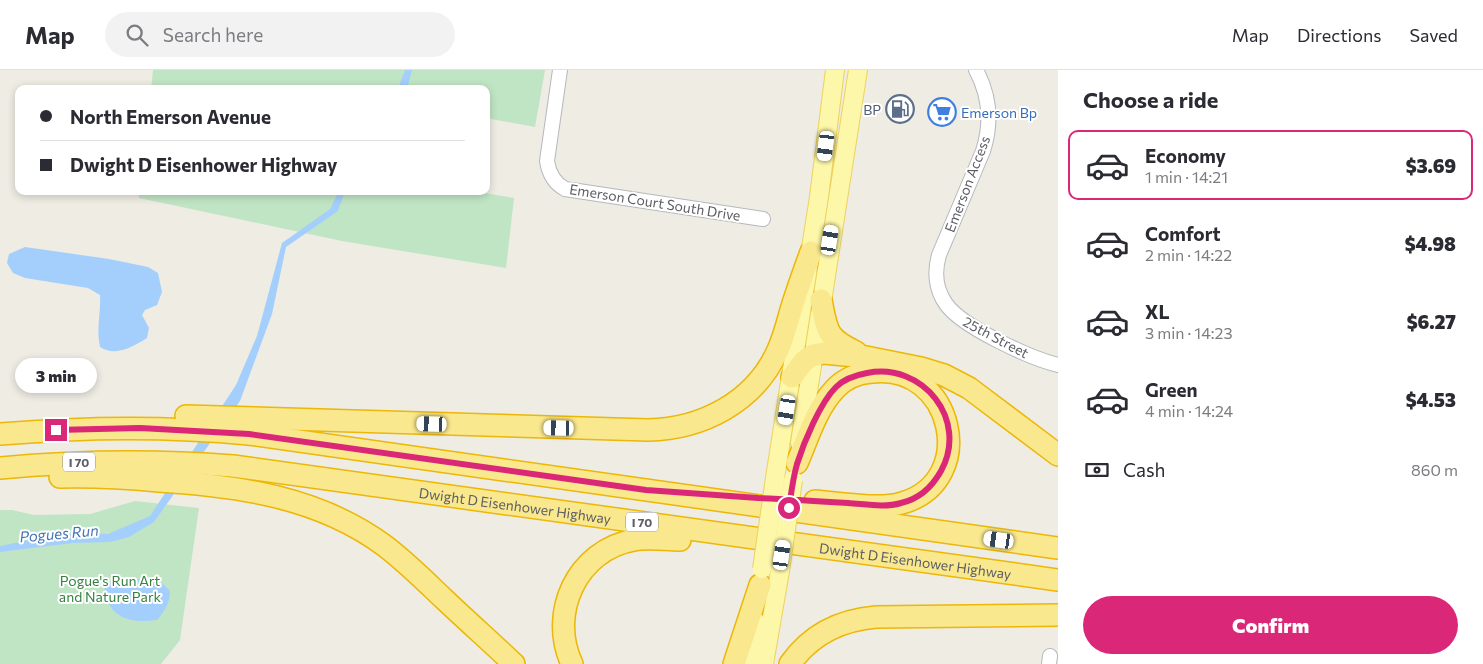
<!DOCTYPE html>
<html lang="en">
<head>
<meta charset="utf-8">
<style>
  :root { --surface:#fff; --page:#f2f2f3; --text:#2b2b33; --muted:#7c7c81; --line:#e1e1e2; --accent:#db2777 }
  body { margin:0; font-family:Commissioner,sans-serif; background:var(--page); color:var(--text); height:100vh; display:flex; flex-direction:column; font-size:19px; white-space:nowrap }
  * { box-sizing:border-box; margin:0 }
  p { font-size:16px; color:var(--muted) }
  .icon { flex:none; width:28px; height:28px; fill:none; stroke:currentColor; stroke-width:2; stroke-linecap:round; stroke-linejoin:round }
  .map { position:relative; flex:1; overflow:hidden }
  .drawer { display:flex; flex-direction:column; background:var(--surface); width:425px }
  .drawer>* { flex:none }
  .banner { position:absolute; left:15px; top:15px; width:475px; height:110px; border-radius:10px; box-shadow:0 2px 8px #0003; display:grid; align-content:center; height:110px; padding:0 25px; background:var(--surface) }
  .end { position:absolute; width:22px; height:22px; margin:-11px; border:6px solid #db2777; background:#fff; box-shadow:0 0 0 2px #fff }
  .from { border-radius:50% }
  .bubble { position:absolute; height:35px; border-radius:18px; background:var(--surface); box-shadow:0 2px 8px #0003; font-size:16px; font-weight:800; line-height:35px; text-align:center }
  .car { position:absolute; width:15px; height:30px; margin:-15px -8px; border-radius:6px; box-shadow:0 0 4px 1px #0007; background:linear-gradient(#fff 24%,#345 0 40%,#fff 0 76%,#345 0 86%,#fff 0) }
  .banner b { display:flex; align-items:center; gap:18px; height:48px; font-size:19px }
  .banner b+b { border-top:1px solid var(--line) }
  .banner i { width:12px; height:12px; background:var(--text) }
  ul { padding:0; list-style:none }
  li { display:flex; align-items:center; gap:15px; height:70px; margin:0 10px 8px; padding:0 15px; border:2px solid transparent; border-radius:10px }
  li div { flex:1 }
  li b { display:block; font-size:19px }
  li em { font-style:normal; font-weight:800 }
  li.on { border-color:var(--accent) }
  li>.icon { width:45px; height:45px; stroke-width:1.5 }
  h2 { padding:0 25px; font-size:22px; line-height:60px }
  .pay { display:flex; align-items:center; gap:12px; height:55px; padding:0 25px; font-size:19px }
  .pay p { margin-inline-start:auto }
  .primary-button { display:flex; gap:10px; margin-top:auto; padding:10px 25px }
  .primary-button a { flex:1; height:58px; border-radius:30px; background:var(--accent); color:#fff; font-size:20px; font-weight:800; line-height:58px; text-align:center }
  header { display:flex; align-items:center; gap:30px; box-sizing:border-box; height:70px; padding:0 25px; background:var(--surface); border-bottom:1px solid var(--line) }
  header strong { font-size:24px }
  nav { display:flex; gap:28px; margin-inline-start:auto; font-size:18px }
  .search { width:350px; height:45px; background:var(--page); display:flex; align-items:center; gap:12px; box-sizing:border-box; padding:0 18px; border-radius:28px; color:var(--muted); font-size:19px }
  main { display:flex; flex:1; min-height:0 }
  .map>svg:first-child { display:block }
  .green { fill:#c0e5c4 }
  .water { fill:#a4cffd }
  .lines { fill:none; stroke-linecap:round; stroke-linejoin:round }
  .minor-casing { stroke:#b6b8bd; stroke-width:16 }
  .major-casing { stroke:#eed25c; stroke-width:20 }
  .highway-casing { stroke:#ecb706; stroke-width:24 }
  .minor { stroke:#fff; stroke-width:14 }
  .major { stroke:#fdf7a9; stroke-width:18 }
  .highway { stroke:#fae88e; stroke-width:21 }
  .major-bridge-casing { stroke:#eed25c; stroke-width:20; stroke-linecap:butt }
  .major-bridge { stroke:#fdf7a9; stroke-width:18 }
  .route { stroke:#db2777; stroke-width:6 }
  .labels { text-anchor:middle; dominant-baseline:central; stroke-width:4; stroke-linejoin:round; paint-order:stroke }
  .shield { fill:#fff; stroke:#8d8e92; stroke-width:1 }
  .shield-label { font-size:12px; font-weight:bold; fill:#5c5e64 }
  .service-label { font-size:14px; fill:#4e5e75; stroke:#fff; text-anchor:end }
  .shop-label { font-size:14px; fill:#366cbe; stroke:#fff; text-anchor:start }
  .street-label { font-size:14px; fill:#5c5e64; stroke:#fff }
  .park-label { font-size:14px; fill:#368140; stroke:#fff }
  .water-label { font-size:15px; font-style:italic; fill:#4473b7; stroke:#fff }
</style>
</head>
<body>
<header>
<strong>Map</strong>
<div class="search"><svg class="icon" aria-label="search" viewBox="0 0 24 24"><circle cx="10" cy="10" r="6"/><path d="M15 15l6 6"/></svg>Search here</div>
<nav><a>Map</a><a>Directions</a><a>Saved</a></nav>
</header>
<main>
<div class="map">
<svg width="1058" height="594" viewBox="0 0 1058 594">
  <rect width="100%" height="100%" fill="#eeece3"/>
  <!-- green -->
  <path class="green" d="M153,0H545L535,57L486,48V19H151Z
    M139,121H472L514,128L506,198L342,171L139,128Z
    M135,431L199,438L180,570L161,594H0V440H12L34,445L90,444Z"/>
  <!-- water -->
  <path class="water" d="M405,0H412L407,19H398Z
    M339,121H345L338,141L286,177L272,244L240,331L154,452L129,467L110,472L73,473L0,482V476L35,469L77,463L108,464L150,446L236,315L257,266L282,173L330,139Z
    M25,177L109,189L148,197L158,203L162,222L157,235L145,240L142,245L149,258L147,268C132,277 116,287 100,277C96,259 101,243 100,225L88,218L25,208L13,203L7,193L9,184Z
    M150,508L163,514L170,521C170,533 165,541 157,550C128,554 106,547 104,514L118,511Z"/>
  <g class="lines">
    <defs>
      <path id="minor" d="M560,0L547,91C549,104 554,113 565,119L763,149
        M976,0C990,26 992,53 983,81L939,185C934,202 936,220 946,234C962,257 1030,288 1058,295
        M1049,594L1050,586"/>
      <path id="major" d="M800,373L858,0
        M775,408L819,127L835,0
        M749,594L755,551
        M764,594L780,501"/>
      <g id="highway">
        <path d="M821,230C827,261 826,268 856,282"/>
        <path d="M792,307L804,291L813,285L824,283L866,287L921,298L944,305L969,318L1058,385"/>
        <path d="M186,346L648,360C702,359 755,332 778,280C784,267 787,254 791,240C797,220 804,201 811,182"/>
        <path d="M0,364C83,357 166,356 249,364L1058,478"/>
        <path d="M797,393C808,368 816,339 835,319C844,309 858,303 872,302C953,292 980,411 902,433C879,440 839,433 815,431"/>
        <path id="s1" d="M0,398C78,391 155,390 233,396L1058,510"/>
        <path d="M60,407C93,406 126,408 159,411C239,416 319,427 385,476C406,492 425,511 444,529C467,551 491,572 514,594"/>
        <path d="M572,594C548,543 577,480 634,470C649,467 665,470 680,470"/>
        <path d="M734,594L760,515"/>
        <path d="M790,594C811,564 841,550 876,547L1058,545"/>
      </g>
    </defs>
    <!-- minor casing -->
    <use href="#minor" class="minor-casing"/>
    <!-- major casing -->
    <use href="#major" class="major-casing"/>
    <!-- highway casing -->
    <use href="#highway" class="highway-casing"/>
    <!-- minor -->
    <use href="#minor" class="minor"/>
    <!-- major -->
    <use href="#major" class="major"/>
    <!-- highway -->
    <use href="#highway" class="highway"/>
    <defs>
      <path id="major-bridge" d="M762,499L775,408
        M780,501L793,410"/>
    </defs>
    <!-- major-bridge casing -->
    <use href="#major-bridge" class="major-bridge-casing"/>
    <!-- major-bridge -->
    <use href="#major-bridge" class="major-bridge"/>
  </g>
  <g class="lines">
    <!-- route -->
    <path class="route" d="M56,360L140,358L249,364L646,420L758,428C788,429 818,431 848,433C865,434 884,438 901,433C919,429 932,417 941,401C969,350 923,292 867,303C856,305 844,309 836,317C820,333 804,372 797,394C793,408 791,424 789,438"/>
  </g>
  <!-- icons -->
  <defs>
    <symbol id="fuel-ring" viewBox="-11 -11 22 22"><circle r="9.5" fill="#fff" stroke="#5c6f8a" stroke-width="1.5"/><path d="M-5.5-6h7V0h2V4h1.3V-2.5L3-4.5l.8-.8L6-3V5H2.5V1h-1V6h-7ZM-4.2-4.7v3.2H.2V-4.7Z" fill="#5c6f8a"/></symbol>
    <symbol id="supermarket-ring" viewBox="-11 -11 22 22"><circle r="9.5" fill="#fff" stroke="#3f7fe0" stroke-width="1.5"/><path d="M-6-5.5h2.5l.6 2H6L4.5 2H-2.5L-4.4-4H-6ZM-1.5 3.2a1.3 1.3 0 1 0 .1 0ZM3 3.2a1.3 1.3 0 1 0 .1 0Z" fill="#3f7fe0"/></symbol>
  </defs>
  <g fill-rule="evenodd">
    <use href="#fuel-ring" x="884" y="23" width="32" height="32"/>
    <use href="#supermarket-ring" x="926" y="26" width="32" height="32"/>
  </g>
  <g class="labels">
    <!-- shield labels -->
    <g class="shield">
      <rect x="63" y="382.5" width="32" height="19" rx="4"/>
      <rect x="626" y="442.5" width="32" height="19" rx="4"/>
    </g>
    <g class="shield-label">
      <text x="79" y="392">I 70</text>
      <text x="642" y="452">I 70</text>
    </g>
    <!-- service labels -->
    <g class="service-label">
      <text x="881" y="39">BP</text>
    </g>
    <!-- shop labels -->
    <g class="shop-label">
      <text x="961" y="42">Emerson Bp</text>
    </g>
    <!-- street labels -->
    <g class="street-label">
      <text transform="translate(967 114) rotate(-69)">Emerson Access</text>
      <text transform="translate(655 132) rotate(9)">Emerson Court South Drive</text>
      <text transform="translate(996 267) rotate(28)">25th Street</text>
      <text stroke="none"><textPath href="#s1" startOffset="518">Dwight D Eisenhower Highway</textPath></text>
      <text stroke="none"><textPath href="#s1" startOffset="922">Dwight D Eisenhower Highway</textPath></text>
    </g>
    <!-- park labels -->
    <g class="park-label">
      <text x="110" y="510">Pogue's Run Art<tspan x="110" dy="16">and Nature Park</tspan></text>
    </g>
    <!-- water labels -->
    <g class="water-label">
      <text transform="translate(59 463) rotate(-5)">Pogues Run</text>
    </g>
  </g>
</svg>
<i class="end from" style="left:789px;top:438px"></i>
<i class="end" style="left:56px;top:360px"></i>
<div class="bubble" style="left:15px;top:288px;width:82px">3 min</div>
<i class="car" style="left:826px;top:76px;rotate:187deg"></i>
<i class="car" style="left:830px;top:170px;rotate:9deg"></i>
<i class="car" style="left:787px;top:340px;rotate:189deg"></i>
<i class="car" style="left:432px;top:354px;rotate:272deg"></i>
<i class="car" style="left:559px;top:358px;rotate:271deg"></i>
<i class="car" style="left:999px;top:470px;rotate:278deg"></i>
<i class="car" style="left:782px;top:485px;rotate:8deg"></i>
<div class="banner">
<b><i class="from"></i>North Emerson Avenue</b>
<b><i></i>Dwight D Eisenhower Highway</b>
</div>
</div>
<section class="drawer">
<h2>Choose a ride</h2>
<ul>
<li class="on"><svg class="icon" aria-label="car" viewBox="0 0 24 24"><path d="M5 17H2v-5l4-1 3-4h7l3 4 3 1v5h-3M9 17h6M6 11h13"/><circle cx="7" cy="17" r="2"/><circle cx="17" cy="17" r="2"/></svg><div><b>Economy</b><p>1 min · 14:21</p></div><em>$3.69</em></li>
<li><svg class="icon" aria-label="car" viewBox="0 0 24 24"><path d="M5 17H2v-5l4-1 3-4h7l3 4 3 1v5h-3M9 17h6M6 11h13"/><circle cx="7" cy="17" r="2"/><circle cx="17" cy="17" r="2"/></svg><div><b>Comfort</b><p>2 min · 14:22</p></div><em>$4.98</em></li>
<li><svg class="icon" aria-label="car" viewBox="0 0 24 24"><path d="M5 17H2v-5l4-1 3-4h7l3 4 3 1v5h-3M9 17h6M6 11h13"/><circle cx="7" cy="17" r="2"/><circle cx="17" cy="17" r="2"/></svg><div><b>XL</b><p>3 min · 14:23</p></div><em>$6.27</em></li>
<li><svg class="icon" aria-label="car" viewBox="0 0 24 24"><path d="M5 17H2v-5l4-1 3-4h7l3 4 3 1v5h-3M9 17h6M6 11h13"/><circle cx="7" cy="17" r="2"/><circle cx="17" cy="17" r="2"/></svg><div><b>Green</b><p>4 min · 14:24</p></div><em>$4.53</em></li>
</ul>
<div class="pay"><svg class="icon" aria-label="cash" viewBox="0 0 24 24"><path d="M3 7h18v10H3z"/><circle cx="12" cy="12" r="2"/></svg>Cash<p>860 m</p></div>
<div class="primary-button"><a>Confirm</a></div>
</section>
</main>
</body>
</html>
